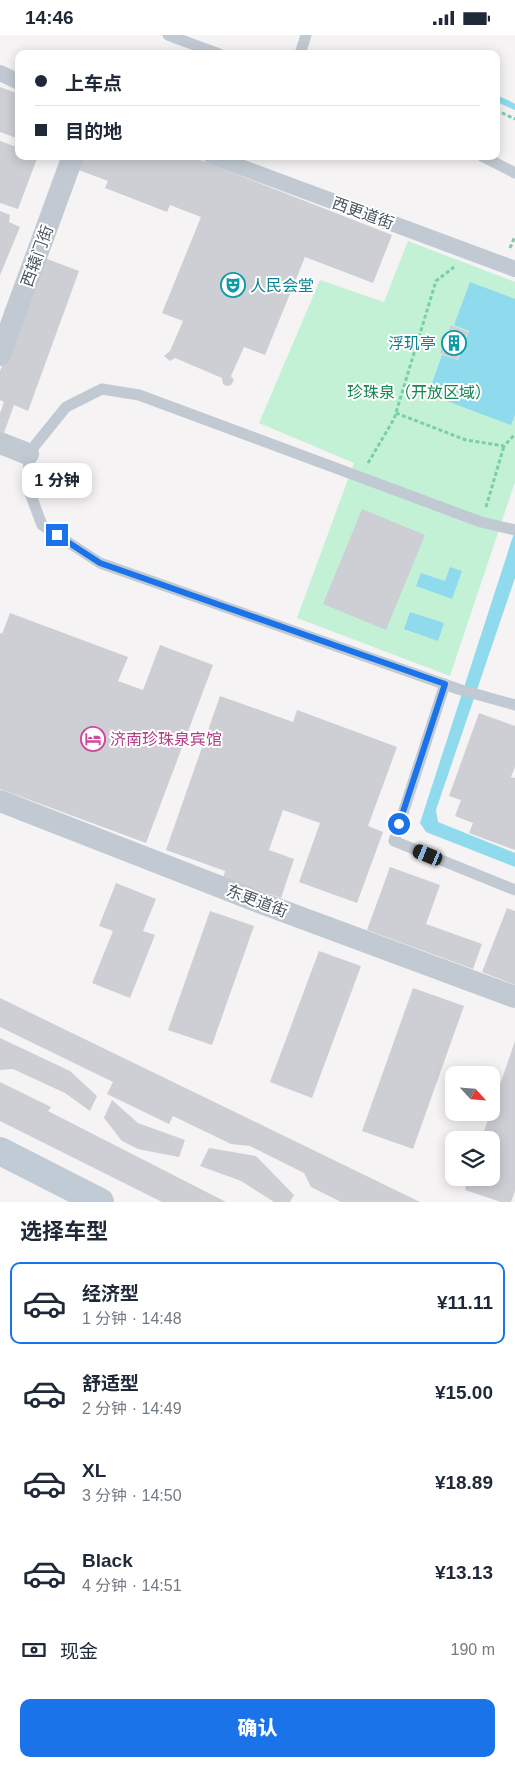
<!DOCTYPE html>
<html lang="zh">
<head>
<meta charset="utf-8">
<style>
  :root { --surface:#fff; --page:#f2f2f3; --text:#1f2937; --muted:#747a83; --line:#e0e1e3; --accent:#1a73e8 }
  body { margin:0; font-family:Arial,"Noto Sans SC",sans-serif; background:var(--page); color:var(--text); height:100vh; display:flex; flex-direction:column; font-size:19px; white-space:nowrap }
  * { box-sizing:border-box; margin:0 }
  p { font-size:16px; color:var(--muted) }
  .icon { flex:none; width:28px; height:28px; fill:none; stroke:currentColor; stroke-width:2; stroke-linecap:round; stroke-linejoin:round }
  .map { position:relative; height:1167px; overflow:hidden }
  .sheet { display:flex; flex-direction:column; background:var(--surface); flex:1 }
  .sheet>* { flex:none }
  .top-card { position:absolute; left:15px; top:15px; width:485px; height:110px; border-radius:10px; box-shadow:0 2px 12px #0003; display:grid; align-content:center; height:110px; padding:0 20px; background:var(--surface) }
  .needle { width:32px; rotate:116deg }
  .tools { position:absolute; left:445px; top:1031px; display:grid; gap:10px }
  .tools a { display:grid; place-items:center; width:55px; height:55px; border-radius:10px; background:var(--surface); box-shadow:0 2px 12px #0003; font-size:25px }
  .end { position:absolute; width:22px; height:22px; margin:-11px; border:6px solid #1a73e8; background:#fff; box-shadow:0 0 0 2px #fff }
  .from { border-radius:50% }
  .bubble { position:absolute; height:35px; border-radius:10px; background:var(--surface); box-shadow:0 2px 12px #0003; font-size:16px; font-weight:800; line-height:35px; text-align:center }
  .car { position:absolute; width:15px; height:30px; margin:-15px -8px; border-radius:6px; box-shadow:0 0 4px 1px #0007; background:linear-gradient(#222 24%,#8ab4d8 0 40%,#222 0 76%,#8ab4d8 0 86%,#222 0) }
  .top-card b { display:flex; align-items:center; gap:18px; height:48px; font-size:19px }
  .top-card b+b { border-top:1px solid var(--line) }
  .top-card i { width:12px; height:12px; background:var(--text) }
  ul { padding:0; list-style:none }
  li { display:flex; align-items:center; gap:15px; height:82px; margin:0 10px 8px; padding:0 10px; border:2px solid transparent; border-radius:10px }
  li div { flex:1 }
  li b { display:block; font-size:19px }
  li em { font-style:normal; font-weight:800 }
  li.active { border-color:var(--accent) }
  li>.icon { width:45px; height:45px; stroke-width:1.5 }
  h2 { padding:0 20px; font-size:22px; line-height:60px }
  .pay { display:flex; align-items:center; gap:12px; height:55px; padding:0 20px; font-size:19px }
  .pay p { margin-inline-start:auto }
  .primary-button { display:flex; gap:10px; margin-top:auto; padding:10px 20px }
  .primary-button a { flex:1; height:58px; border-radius:10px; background:var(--accent); color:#fff; font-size:20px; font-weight:800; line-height:58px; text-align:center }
  .status { display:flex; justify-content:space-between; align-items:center; height:35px; padding:0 25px; background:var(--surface); direction:ltr }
  .status svg { height:14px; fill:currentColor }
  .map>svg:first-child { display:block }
  .green { fill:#c3f1d5 }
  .water { fill:#90daee }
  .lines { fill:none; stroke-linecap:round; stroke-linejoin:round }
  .stream { stroke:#90daee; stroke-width:6 }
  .building { fill:#cdcfd5 }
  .path { stroke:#7ad0a6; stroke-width:3; stroke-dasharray:4 2.5; stroke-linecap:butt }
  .service { stroke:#c1cad2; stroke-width:11 }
  .pedestrian { stroke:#c1cad2; stroke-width:16 }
  .minor { stroke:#c1cad2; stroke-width:22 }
  .secondary { stroke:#c1cbd6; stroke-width:28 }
  .route { stroke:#1a73e8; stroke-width:6 }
  .labels { text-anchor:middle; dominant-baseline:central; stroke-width:4; stroke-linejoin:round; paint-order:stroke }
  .street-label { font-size:16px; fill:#4a5661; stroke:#fff }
  .culture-label { font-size:16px; fill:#0d838f; stroke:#fff; text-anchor:start }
  .park-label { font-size:16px; fill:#17864f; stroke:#fff }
  .hotel-label { font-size:16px; fill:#b23c85; stroke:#fff; text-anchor:start }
</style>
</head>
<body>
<div class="status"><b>14:46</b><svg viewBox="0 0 49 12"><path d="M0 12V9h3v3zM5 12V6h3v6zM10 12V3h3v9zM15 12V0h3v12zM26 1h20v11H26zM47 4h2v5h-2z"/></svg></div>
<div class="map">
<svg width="515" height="1167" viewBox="0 0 515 1167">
  <rect width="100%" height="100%" fill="#f5f3f3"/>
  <!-- green -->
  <path class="green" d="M408,206L515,247V447L450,641L297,583L354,428L259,388L320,245L384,267Z"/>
  <!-- water -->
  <path class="water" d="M470,247L515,264V380L511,390L428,359L442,320L458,325L469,296L454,290Z
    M515,495V543L436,775L438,787L515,818V832L426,797L420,788Z
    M450,532L462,536L452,564L416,551L421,538L445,546Z
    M410,577L444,588L438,606L404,594Z"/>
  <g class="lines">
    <!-- stream -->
    <path class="stream" d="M496,63L515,72"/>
  </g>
  <!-- building -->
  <path class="building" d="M0,52L19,59V104L0,97Z
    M0,106L19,113V121H38L18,174L0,168Z
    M81,121H190L392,200L373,248L305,222L265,320L244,312L231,341L234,345L231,350L227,351L223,349L222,343L175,323L170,326L164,321L170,316L183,286L162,278L201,182L170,170L167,177L105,153L108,146L76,134Z
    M0,176L10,180L9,187L20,192L0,240Z
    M42,222L79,236L28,376L14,370L0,409V378L4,367L0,365V336Z
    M451,290L468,297L457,325L440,318Z
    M362,474L425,500L386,595L323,569Z
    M10,578L128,622L118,646L143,655L160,610L213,630L146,808L0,754V598L2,599Z
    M220,661L293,687L297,675L397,712L368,791L383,797L357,868L299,847L320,788L283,775L269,815L294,824L281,863L223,843L225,836L166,815Z
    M479,678L515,691V732L511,742L515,743V815L469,798L473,788L455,781L461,765L449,761Z
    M390,832L440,850L426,889L482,909L473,934L367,895Z
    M116,848L156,864L143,896L155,900L130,963L92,948L113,896L99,891Z
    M507,873L515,876V950L482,937Z
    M210,876L254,891L212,1010L168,995Z
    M319,916L361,931L312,1063L270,1047Z
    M413,953L464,971L413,1114L362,1096Z
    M0,963L420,1167H341L311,1152L304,1138L250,1111L231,1109L173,1081L169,1089L107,1059L113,1047L0,992Z
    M0,1003L70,1036L97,1061L90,1076L65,1058L13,1034L0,1035Z
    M515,1006V1156L511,1167H501L465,1155L469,1142H491V1105H481Z
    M0,1047L51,1072L48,1076L226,1167H162L0,1086Z
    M112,1065L138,1088L185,1105L179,1122L138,1114L122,1106L104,1083Z
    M209,1113L256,1121L294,1160L290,1167H274L241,1146L200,1131Z"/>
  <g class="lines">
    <!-- path -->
    <path class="path" d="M496,75L515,84
      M510,213L515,201
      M396,378L466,405L504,411L515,399
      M368,428L394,384L436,246L454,232
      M486,472L504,411"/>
    <!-- service -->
    <path class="service" d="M168,0L219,19
      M300,19L306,0
      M482,121L515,138
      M515,495L481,487L139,360L102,354L66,372L28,419L30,458L42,490L100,528L458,654L515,670
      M445,649L394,806L515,855"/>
    <!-- pedestrian -->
    <path class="pedestrian" d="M0,38L19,47
      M211,121L515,234"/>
    <!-- minor -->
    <path class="minor" d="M0,320L73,121
      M0,408L28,419
      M0,766L264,869L515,962"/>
    <!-- secondary -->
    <path class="secondary" d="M0,1116L100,1167"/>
  </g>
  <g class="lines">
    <!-- route -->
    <path class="route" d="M57,500L100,528L445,649L399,789"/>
  </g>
  <!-- icons -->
  <defs>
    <symbol id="theatre-ring" viewBox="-11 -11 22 22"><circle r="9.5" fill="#fff" stroke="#0f9aa8" stroke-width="1.5"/><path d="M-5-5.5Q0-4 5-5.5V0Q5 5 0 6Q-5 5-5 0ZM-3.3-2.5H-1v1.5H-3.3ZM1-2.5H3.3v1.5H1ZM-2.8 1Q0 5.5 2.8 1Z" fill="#0f9aa8"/></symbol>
    <symbol id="building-ring" viewBox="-11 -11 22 22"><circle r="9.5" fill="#fff" stroke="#0f9aa8" stroke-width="1.5"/><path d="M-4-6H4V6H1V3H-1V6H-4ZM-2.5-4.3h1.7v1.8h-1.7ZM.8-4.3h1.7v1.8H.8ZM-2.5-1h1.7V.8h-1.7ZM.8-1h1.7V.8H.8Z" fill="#0f9aa8"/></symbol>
    <symbol id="hotel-ring" viewBox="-11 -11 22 22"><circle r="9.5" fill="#fff" stroke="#d1479c" stroke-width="1.5"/><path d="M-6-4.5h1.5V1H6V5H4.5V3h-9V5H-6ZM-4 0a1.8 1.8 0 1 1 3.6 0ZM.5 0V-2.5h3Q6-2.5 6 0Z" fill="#d1479c"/></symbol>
  </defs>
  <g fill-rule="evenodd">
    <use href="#theatre-ring" x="219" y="236" width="28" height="28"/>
    <use href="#building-ring" x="440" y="294" width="28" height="28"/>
    <use href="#hotel-ring" x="79" y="690" width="28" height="28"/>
  </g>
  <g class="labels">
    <!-- street labels -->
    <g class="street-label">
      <text transform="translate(363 178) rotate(20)">西更道街</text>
      <text transform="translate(37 221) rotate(-70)">西辕门街</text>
      <text transform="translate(257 866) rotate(21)">东更道街</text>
    </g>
    <!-- culture labels -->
    <g class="culture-label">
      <text x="250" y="250">人民会堂</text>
      <text x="436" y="308" text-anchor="end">浮玑亭</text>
    </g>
    <!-- park labels -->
    <g class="park-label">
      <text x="419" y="357">珍珠泉（开放区域）</text>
    </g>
    <!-- hotel labels -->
    <g class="hotel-label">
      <text x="110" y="704">济南珍珠泉宾馆</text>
    </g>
  </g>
</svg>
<div class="tools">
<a><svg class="needle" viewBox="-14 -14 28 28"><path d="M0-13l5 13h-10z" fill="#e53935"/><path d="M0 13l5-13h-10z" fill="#747a83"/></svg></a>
<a><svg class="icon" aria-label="layers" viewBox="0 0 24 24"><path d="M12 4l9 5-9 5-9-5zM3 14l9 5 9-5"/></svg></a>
</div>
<i class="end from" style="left:399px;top:789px"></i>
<i class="end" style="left:57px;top:500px"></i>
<div class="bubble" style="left:22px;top:428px;width:70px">1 分钟</div>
<i class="car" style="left:428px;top:820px;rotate:292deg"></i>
<div class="top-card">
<b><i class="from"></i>上车点</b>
<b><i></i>目的地</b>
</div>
</div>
<section class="sheet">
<h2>选择车型</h2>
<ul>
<li class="active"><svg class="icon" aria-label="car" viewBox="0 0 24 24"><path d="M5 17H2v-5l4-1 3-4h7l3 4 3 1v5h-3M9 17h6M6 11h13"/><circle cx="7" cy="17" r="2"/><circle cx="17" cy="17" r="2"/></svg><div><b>经济型</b><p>1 分钟 · 14:48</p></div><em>¥11.11</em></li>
<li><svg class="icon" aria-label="car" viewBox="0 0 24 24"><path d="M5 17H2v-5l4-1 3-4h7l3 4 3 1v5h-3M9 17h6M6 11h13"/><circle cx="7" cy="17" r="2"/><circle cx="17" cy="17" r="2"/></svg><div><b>舒适型</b><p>2 分钟 · 14:49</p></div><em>¥15.00</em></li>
<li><svg class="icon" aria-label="car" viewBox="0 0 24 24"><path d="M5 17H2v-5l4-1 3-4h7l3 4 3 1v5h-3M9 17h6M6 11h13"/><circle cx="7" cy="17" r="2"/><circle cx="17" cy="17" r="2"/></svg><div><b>XL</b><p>3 分钟 · 14:50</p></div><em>¥18.89</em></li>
<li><svg class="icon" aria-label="car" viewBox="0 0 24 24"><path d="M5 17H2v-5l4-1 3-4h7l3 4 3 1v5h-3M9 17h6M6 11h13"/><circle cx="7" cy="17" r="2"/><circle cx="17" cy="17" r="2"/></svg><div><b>Black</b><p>4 分钟 · 14:51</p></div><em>¥13.13</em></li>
</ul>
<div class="pay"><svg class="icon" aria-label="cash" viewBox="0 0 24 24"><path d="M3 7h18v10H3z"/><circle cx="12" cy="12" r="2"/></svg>现金<p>190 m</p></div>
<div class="primary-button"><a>确认</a></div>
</section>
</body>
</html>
